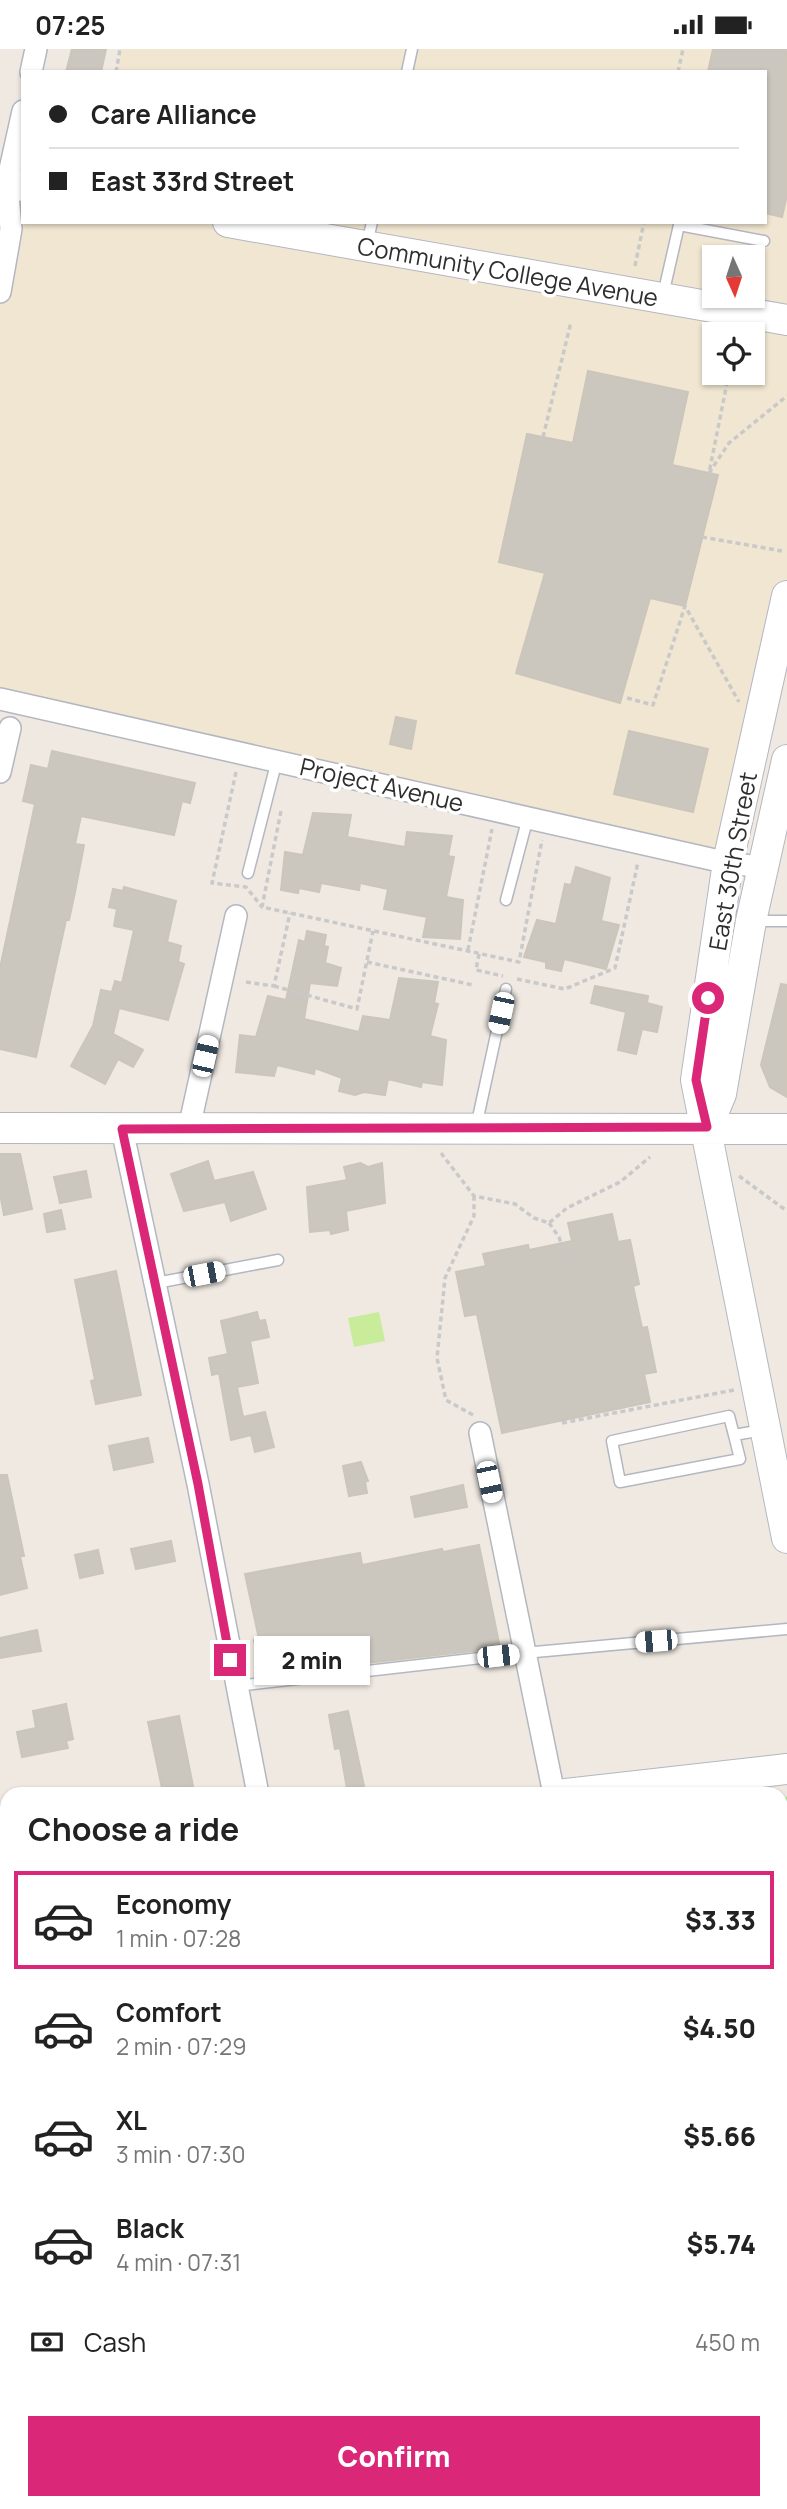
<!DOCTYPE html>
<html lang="en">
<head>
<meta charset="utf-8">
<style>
  :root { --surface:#fff; --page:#f6f6f6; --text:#222; --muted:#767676; --line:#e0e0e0; --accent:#db2777 }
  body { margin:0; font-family:Manrope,sans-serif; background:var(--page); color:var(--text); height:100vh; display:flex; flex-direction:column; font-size:26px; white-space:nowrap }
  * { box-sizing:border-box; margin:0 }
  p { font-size:23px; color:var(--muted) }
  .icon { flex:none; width:38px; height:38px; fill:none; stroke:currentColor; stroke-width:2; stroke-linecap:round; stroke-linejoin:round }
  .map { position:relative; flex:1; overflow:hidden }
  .panel { position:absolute; left:0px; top:1738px; width:788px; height:723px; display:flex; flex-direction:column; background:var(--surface); border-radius:21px 21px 0 0; box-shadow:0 2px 5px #0004 }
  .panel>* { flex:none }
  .hud { position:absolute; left:21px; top:21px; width:746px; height:154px; border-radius:0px; box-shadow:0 2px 5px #0004; display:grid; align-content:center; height:154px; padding:0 28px; background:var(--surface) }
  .needle { width:46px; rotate:177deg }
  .buttons { position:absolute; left:702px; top:196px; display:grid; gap:14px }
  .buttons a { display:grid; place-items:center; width:63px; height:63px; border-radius:0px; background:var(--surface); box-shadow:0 2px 5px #0004; font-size:35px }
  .end { position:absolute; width:32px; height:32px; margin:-16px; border:9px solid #db2777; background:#fff; box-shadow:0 0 0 4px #fff }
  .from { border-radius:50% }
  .bubble { position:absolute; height:49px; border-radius:0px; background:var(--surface); box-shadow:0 2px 5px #0004; font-size:23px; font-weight:800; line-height:49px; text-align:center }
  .car { position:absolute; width:21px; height:42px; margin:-21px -10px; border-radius:9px; box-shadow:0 0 5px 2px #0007; background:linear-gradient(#fff 24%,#345 0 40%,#fff 0 76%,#345 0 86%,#fff 0) }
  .hud b { display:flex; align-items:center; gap:24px; height:66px; font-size:26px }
  .hud b+b { border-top:2px solid var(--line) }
  .hud i { width:18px; height:18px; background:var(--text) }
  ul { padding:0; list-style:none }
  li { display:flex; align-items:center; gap:21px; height:98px; margin:0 14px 10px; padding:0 14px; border:4px solid transparent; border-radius:0px }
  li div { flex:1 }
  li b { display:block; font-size:26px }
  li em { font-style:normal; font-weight:800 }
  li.active { border-color:var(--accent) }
  li>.icon { width:63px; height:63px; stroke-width:1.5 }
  h2 { padding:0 28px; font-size:32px; line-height:84px }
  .pay { display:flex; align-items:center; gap:18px; height:77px; padding:0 28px; font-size:26px }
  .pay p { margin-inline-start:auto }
  .button { display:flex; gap:14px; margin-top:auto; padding:14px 28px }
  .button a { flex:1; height:80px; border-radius:0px; background:var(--accent); color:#fff; font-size:28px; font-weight:800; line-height:80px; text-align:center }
  .status { display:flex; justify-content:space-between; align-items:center; height:49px; padding:0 35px; background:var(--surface); direction:ltr }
  .status svg { height:19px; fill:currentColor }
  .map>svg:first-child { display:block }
  .education { fill:#f0e6d1; fill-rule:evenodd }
  .green { fill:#b6e59e }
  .pitch { fill:#c9ec9a }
  .building { fill:#cbc7bf; stroke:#cbc5ba; stroke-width:2 }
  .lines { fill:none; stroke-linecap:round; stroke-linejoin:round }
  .lane-casing { stroke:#b4b7c1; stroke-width:13 }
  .street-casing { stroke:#b4b7c1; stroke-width:24 }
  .secondary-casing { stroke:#b4b7c1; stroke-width:32 }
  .path { stroke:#c9c9c9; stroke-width:3.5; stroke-dasharray:5 3.5; stroke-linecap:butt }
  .lane { stroke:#fff; stroke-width:10 }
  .street { stroke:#fff; stroke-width:21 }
  .secondary { stroke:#fff; stroke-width:30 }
  .route { stroke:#db2777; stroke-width:9 }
  .labels { text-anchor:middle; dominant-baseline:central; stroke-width:7; stroke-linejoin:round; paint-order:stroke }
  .street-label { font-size:24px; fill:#2e2e2e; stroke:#fff }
</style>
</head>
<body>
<div class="status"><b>07:25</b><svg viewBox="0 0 49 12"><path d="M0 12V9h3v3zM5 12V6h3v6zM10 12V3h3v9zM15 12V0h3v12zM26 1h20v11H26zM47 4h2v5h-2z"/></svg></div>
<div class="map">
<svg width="787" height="2460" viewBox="0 0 787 2460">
  <rect width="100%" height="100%" fill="#efe9e1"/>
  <!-- education -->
  <path class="education" d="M122,0H787V547L728,813L0,650V236L23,137V173H765V23H116ZM714,208H752V247H714ZM714,285H752V324H714Z"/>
  <!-- green -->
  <path class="green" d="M787,1748V1872L781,1873V1749Z"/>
  <!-- pitch -->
  <path class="pitch" d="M379,1263L385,1292L354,1298L348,1269Z"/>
  <!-- building -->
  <path class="building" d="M72,0H106L101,23H66Z
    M713,0H787V146L782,168L765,164V23H708Z
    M588,322L688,343L672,416L718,426L685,557L650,549L620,654L516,624L545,524L499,513L527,385L573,394Z
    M396,668L416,672L411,700L390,695Z
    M629,682L708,700L693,763L614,745Z
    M52,702L195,734L190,754L182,752L174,786L81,767L75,795L84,796L75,843L69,871H66L36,1008L0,1000V919L35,755L23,752L31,716L48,720Z
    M313,764L351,766L347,788L405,798L407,783L452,787L448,807L454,808L446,848L463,851L460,890L423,888L427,868L384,860L388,840L360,834L359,841L321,834L319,843L299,839L298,844L281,841L285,803L303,806Z
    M576,818L610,829L601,872L619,876L606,920L564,910L561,922L546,919V913L524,908L537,871L556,875L565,835L571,836Z
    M124,838L176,852L167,893L181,897L178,913L184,915L168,971L119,959L113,985L143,1001L133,1018L118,1010L105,1035L71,1017L93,977L101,941L112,943L115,932L122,934L134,881L114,877L117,860L109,858L113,840L123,842Z
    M307,882L326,886L324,897L328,898L325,914L341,919L337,937L310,934L304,970L359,983L363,967L390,971L399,929L438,933L434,954L438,955L430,987L446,991L442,1036L422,1033L421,1038L388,1030L385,1046L364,1043L355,1046L339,1042L342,1029L315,1019L314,1025L277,1016L274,1027L236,1023L240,986L256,988L268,947L286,951L299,891L305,893Z
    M781,935L787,936V1048L770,1038L761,1016Z
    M595,937L648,947L647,954L662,958L657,983L642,980L636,1005L618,1001L626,963L591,954Z
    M0,1105H20L32,1160L4,1166L0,1145Z
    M208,1112L214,1132L253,1123L266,1160L231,1172L225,1153L184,1162L171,1125Z
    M360,1114L368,1118L382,1114L385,1154L346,1162L348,1181L331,1185L330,1181L310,1183L307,1138L347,1131L344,1118Z
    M86,1122L91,1148L60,1154L54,1128Z
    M61,1161L65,1180L47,1183L44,1165Z
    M612,1165L618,1193L630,1191L639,1235L633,1237L642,1279L647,1278L656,1323L644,1325L650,1353L502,1384L477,1265L465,1267L456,1223L486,1217L483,1205L528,1196L529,1201L572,1192L568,1174Z
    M116,1222L141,1346L96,1355L91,1332L95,1331L75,1231Z
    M257,1263L259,1272L265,1271L269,1288L250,1292L258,1334L237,1338L243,1368L265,1363L274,1398L255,1403L251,1386L231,1391L219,1324L212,1326L209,1309L228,1305L221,1272Z
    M148,1389L153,1413L114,1421L109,1397Z
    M361,1413L368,1432L365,1433L367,1444L349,1447L343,1417Z
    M0,1426H7L24,1507H20L27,1539L0,1546Z
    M463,1436L467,1458L415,1468L411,1448Z
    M171,1492L175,1512L136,1520L131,1500Z
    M479,1496L500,1599L262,1626L254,1591L259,1590L245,1525L360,1504L362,1516L442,1500L443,1503Z
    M98,1501L103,1524L80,1529L75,1506Z
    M37,1581L41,1602L0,1609V1589Z
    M66,1655L73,1690L66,1692L68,1699L22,1708L17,1683L36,1679L33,1662Z
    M348,1662L364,1737L347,1740L340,1699L335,1700L329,1666Z
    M179,1667L193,1737L163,1744L148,1673Z"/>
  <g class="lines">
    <defs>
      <path id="lane" d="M407,23L412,0
        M367,195L372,173
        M663,246L679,176L764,192
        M248,824L277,711
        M506,851L528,768
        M754,872H787
        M476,1078L506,940
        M156,1234L278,1211
        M734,1386L729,1367L612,1392L620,1433L740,1410L734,1386L763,1381
        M236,1637L524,1604L787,1580
        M780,1933L787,1932
        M0,1996L7,2030
        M780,2000L787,1999
        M780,2196L787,2195
        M785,2250H787
        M0,2359L7,2358
        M100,2454L102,2460
        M217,2454L218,2460
        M348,2454L350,2460
        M582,2454L583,2460
        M713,2454L714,2460
        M738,2454L739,2460"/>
      <path id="street" d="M31,23L36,0
        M0,243L11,180L7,134L23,62
        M0,650L715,811L763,819
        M0,723L10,679
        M189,1079L236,867
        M122,1080L198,1435L258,1745
        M480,1384L554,1745
        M0,1767L7,1797"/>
      <path id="secondary" d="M0,133L23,137
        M228,173L787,271
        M787,547L728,813L696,1031L787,1489
        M707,1078L721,1045L751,872L787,711
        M0,1079L787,1080
        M566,1745L787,1720
        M0,1832L7,1830
        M780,2040L787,2039
        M0,2198L7,2197
        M780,2435L787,2433
        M656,2460L688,2454"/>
    </defs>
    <!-- lane casing -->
    <use href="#lane" class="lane-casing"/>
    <!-- street casing -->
    <use href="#street" class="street-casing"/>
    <!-- secondary casing -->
    <use href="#secondary" class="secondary-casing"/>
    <!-- path -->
    <path class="path" d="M116,23L120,0
      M678,23L683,0
      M635,217L644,173
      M729,324L709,424L729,394L787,347
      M543,388L571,273
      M702,488L782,502
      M627,649L653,656L685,557L739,653
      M236,723L212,834L246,838L262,858
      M281,762L262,858L519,913L542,791
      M468,901L492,780
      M479,905L476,921L503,927
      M367,913L473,936
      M517,930L565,940L615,919L638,813
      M246,933L274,937L290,864
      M274,937L357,960L373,882
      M441,1104L474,1147L515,1155L534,1169L549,1174L567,1159L620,1133L650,1108
      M739,1127L787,1162
      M549,1174L559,1188L564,1204
      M473,1366L446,1351L437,1309L445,1229L474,1167V1147
      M562,1374L734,1341"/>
    <!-- lane -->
    <use href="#lane" class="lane"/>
    <!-- street -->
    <use href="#street" class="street"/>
    <!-- secondary -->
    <use href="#secondary" class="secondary"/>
  </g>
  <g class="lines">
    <!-- route -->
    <path class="route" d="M230,1611L198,1435L122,1080L707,1078L696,1031L708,949"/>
  </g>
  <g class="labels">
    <!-- street labels -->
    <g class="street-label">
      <text transform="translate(508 222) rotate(10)">Community College Avenue</text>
      <text transform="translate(382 735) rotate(13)">Project Avenue</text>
      <text transform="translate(732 812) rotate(-80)">East 30th Street</text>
    </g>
  </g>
</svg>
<div class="buttons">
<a><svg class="needle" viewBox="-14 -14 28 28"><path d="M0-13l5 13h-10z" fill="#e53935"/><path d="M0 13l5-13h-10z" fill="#767676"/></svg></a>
<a><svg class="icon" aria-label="locate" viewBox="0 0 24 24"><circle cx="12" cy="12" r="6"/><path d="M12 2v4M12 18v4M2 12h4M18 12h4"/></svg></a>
</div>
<i class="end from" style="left:708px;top:949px"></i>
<i class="end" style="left:230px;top:1611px"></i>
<div class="bubble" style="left:254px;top:1587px;width:116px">2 min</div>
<i class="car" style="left:501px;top:964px;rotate:192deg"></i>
<i class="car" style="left:205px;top:1007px;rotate:13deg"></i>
<i class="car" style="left:204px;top:1225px;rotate:79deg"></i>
<i class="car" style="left:489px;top:1433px;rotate:168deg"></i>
<i class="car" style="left:656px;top:1592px;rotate:265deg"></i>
<i class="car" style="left:498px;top:1607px;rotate:84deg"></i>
<div class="hud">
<b><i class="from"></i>Care Alliance</b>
<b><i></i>East 33rd Street</b>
</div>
<section class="panel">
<h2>Choose a ride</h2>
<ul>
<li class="active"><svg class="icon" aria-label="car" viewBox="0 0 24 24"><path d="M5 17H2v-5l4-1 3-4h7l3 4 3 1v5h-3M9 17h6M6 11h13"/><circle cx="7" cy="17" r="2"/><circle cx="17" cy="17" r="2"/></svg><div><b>Economy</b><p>1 min · 07:28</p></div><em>$3.33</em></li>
<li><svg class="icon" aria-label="car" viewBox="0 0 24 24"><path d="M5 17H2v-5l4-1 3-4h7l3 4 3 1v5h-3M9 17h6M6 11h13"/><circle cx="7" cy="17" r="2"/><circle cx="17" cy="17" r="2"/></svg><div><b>Comfort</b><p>2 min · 07:29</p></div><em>$4.50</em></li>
<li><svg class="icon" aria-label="car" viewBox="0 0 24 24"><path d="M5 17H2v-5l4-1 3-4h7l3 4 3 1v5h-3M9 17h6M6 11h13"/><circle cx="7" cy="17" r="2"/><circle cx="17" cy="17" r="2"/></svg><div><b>XL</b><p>3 min · 07:30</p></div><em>$5.66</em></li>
<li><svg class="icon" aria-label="car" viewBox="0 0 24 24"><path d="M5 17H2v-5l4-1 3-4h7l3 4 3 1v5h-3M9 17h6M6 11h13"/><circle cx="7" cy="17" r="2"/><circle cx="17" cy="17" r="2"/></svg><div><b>Black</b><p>4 min · 07:31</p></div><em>$5.74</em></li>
</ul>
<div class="pay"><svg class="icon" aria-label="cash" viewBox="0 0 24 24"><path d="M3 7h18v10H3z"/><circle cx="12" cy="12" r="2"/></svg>Cash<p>450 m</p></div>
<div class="button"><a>Confirm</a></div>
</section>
</div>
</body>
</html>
